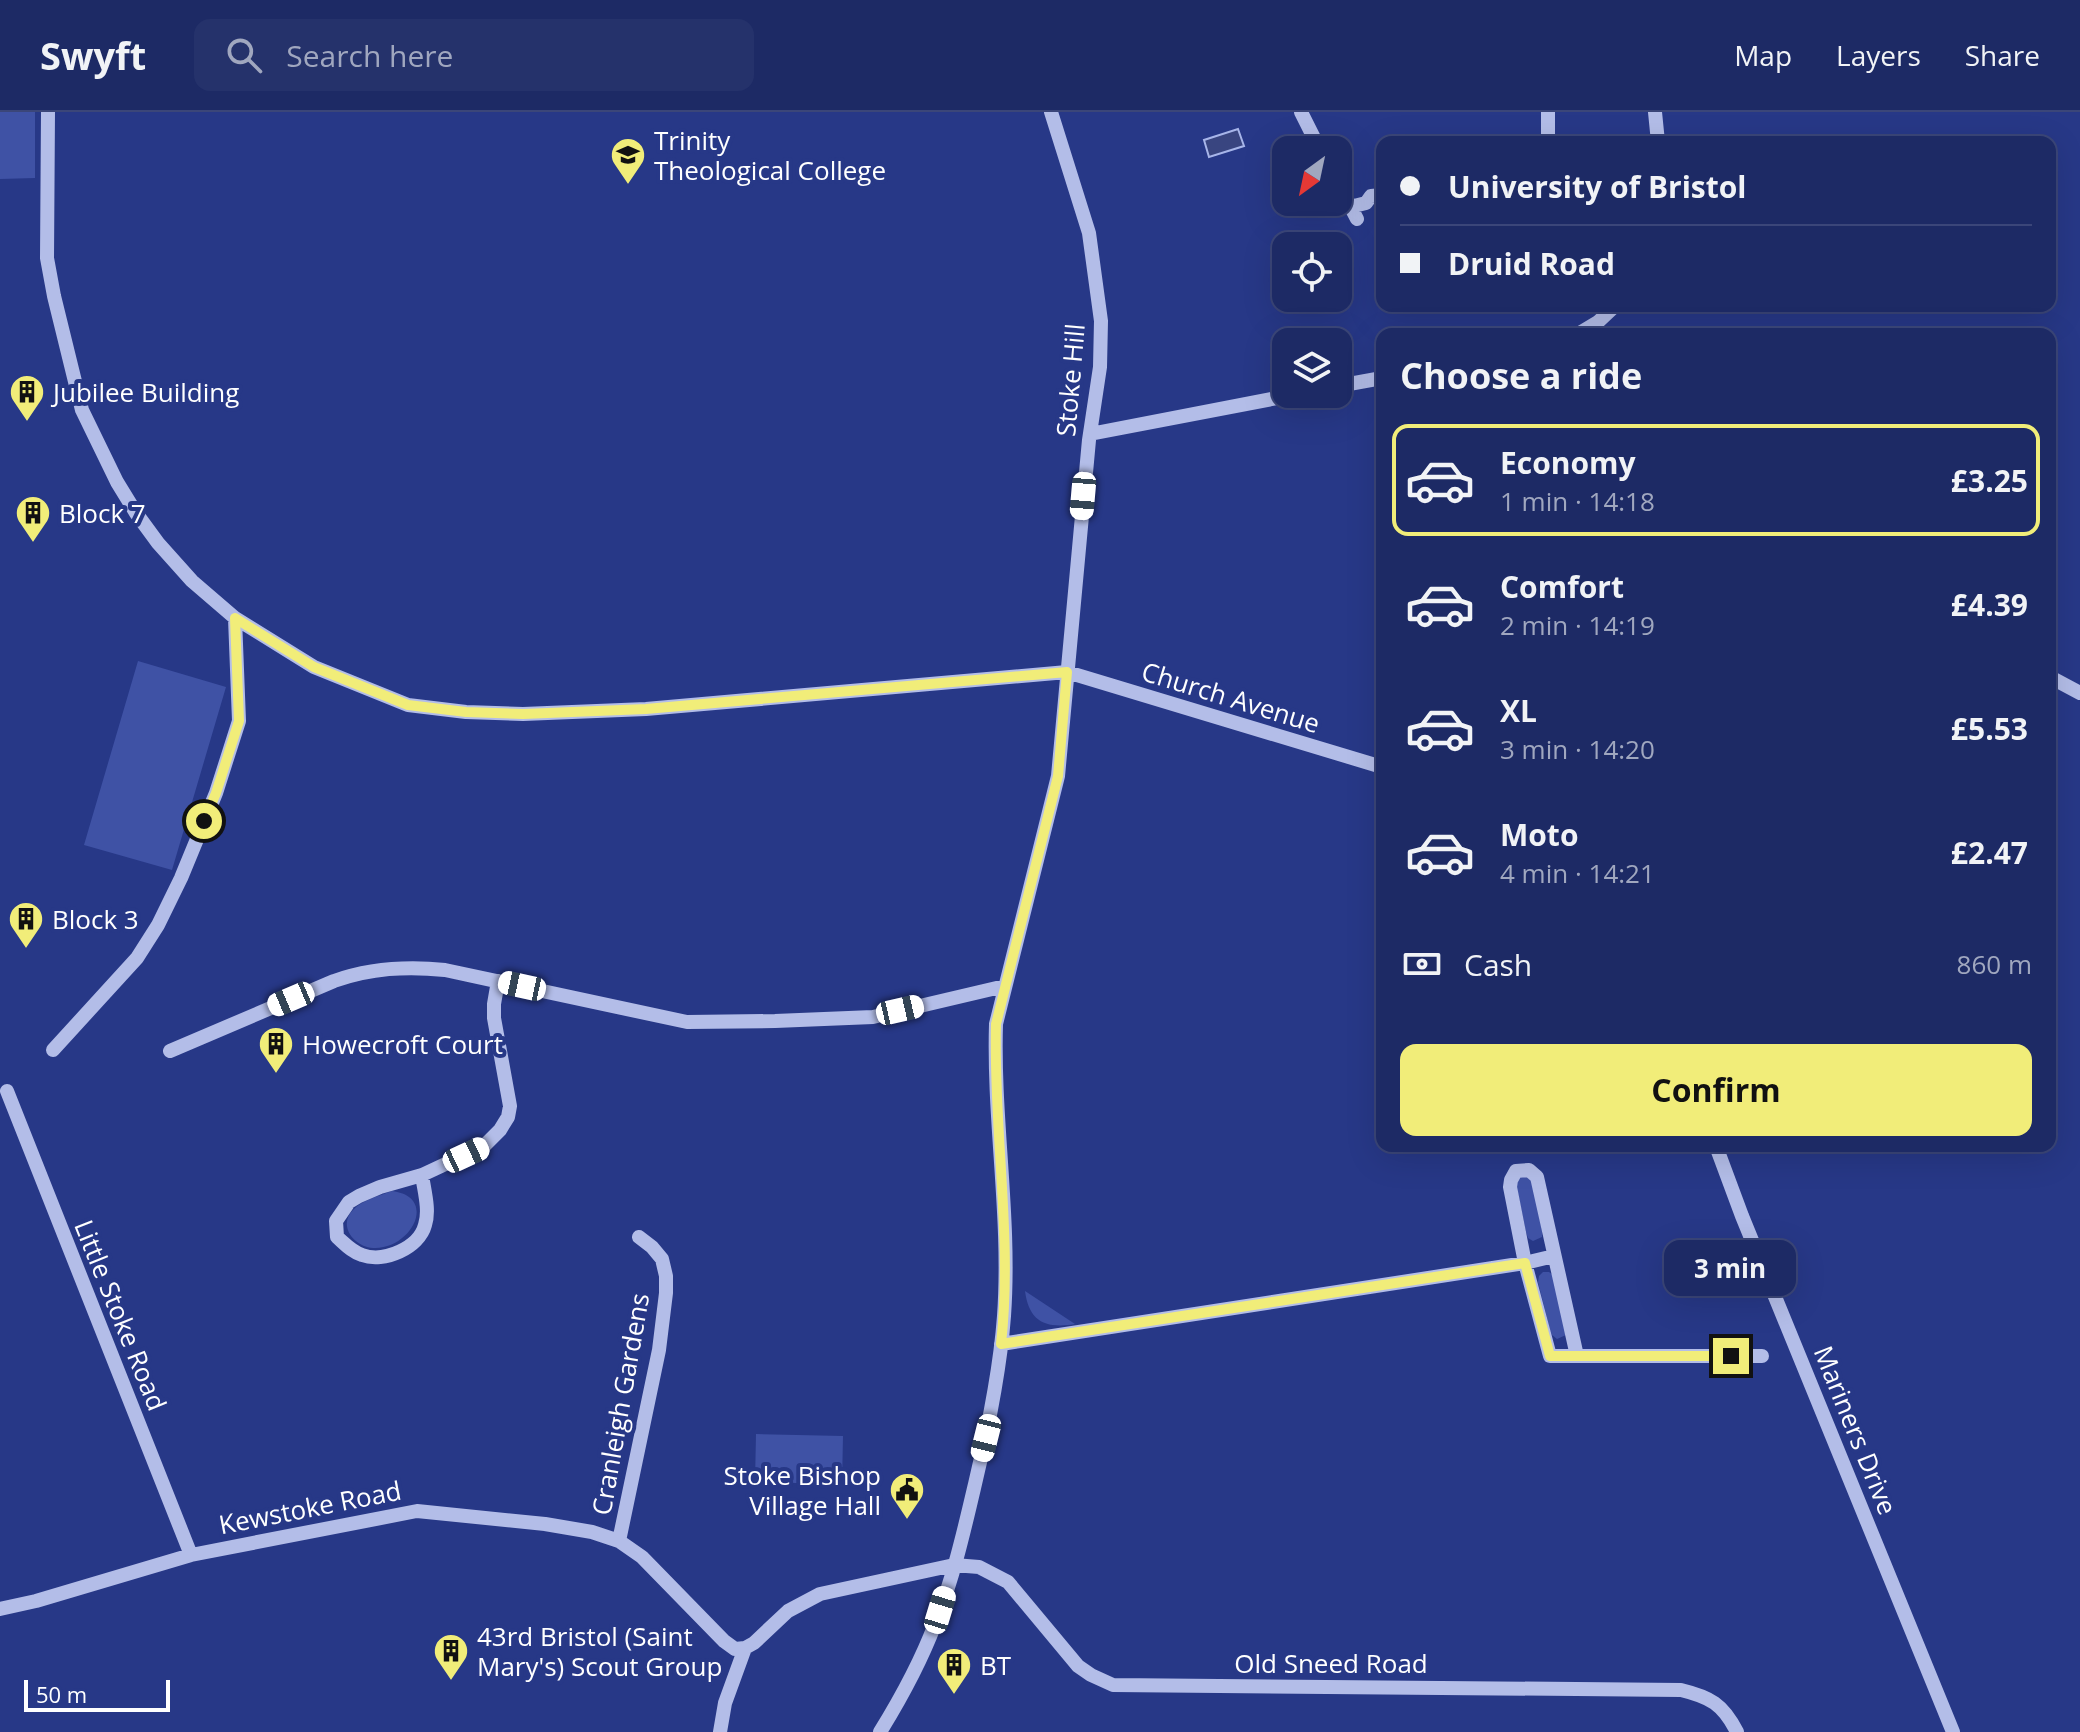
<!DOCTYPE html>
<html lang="en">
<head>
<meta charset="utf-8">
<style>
  :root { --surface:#1d2a65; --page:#25326b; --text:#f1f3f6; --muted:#a0a7bf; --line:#3b4679; --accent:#f1ed79 }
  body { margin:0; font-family:"Open Sans",sans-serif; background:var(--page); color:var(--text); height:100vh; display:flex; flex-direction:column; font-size:30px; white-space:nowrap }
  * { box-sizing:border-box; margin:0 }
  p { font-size:26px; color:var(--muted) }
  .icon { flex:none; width:44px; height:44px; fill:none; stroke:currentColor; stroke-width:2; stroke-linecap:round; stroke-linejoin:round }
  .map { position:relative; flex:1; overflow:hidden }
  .sheet { position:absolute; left:1376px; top:216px; width:680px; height:824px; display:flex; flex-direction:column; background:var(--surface); border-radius:16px; box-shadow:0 8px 32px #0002,0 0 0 2px var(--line) }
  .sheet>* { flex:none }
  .guide { position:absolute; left:1376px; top:24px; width:680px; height:176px; border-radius:16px; box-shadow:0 8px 32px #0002,0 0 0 2px var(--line); display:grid; align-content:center; height:176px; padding:0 24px; background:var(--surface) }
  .needle { width:52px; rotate:213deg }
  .tools { position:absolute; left:1272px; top:24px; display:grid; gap:16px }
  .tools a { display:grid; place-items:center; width:80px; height:80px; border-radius:16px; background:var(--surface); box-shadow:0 8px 32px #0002,0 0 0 2px var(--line); font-size:40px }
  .scale { position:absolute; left:24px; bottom:20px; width:146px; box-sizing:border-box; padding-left:8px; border:4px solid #fff; border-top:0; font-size:22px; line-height:28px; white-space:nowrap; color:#fff; -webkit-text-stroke:6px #273887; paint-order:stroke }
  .end { position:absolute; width:36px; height:36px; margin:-18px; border:10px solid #f1ed79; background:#111; box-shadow:0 0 0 4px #111 }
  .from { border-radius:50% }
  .bubble { position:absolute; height:56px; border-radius:16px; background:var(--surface); box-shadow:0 8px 32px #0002,0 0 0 2px var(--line); font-size:26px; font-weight:700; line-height:56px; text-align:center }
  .car { position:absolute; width:24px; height:48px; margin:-24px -12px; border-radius:10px; box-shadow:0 0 6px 2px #0007; background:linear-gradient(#fff 24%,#345 0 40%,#fff 0 76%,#345 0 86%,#fff 0) }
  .guide b { display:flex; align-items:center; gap:28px; height:76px; font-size:30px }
  .guide b+b { border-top:2px solid var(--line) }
  .guide i { width:20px; height:20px; background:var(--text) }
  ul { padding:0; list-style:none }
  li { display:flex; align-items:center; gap:24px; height:112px; margin:0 16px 12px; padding:0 8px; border:4px solid transparent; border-radius:16px }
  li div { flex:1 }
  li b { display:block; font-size:30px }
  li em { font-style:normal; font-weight:700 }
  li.current { border-color:var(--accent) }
  li>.icon { width:72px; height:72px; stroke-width:1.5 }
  h2 { padding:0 24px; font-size:36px; line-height:96px }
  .pay { display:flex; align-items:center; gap:20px; height:88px; padding:0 24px; font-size:30px }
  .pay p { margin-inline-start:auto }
  .action { display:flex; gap:16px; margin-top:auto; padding:16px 24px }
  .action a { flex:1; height:92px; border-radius:16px; background:var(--accent); color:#111; font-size:32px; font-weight:700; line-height:92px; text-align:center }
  header { display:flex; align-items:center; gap:48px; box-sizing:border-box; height:112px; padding:0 40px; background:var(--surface); border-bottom:2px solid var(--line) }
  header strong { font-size:38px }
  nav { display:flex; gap:44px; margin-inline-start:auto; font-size:28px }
  .search { width:560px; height:72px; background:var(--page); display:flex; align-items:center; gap:20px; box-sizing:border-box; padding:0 28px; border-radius:16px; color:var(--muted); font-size:30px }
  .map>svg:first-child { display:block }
  .green { fill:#3f52a5 }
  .water { fill:#394580; stroke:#a7b5e9; stroke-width:2 }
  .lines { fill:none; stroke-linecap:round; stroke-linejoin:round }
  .minor { stroke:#b3bde8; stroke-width:14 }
  .route { stroke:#f1ed79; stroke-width:10 }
  .labels { text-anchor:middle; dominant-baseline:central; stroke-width:8; stroke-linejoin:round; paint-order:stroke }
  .poi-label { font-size:26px; fill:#fff; stroke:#273887; text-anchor:start }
  .street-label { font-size:26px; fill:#fff; stroke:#273887 }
</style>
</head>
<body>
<header>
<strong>Swyft</strong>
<div class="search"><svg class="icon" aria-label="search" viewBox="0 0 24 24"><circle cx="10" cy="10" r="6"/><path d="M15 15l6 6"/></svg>Search here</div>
<nav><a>Map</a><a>Layers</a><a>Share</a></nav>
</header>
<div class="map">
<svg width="2080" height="1620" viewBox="0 0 2080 1620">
  <rect width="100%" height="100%" fill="#273887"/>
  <!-- green -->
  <path class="green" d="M0,0H35V66L0,67Z
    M138,549L226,575L172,758L84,733Z
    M1521,1063L1532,1066L1542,1119V1125L1533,1129L1528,1126L1526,1120L1516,1072Z
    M392,1079C439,1085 411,1138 373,1136C355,1135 337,1114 353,1098C362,1088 379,1084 392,1079Z
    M1543,1160H1549L1553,1163L1566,1223L1557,1227L1552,1223L1550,1218L1538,1170L1539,1164Z
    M1025,1179L1075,1212C1046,1217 1029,1210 1025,1179Z
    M756,1322L843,1324L842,1372L755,1370Z"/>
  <!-- water -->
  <path class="water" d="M1238,17L1244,34L1209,45L1204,28Z"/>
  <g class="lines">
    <!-- minor -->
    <path class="minor" d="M48,0L47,146L54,184L82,298L117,370L136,401L158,431L192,469L235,506L314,555L408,593L466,600L523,602L646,597L1067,560L1382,655
      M1301,0L1320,38
      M1548,0V30
      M1655,0L1658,30
      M1338,71L1357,107
      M1350,95L1366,91L1371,84L1382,83
      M1578,222L1598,210L1615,194
      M1338,274L1382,266
      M1090,322L1298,282
      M2050,565L2080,581
      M53,938L137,846L158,813L181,766L216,681L239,609L235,506
      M170,939L334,869C371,856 406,854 445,858L687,910L775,909L873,905L1005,874
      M7,979L191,1443
      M1716,1034L1742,1104L1953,1620
      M422,1063C424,1078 430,1098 425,1113C419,1136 384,1151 362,1143C352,1140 345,1132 337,1125L336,1109L349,1090L359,1084L380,1075L422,1063L484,1034L500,1018L508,1005L510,994L494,906V892L498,869
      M1001,1232L1525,1151L1554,1144
      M1577,1244L1537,1065L1529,1058L1516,1059L1511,1068L1510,1075L1525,1151L1550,1244H1762
      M619,1429L659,1238L666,1181V1164L662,1147L652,1135L639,1125
      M0,1497L36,1489L191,1443L417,1399L545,1412L592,1420L619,1429L642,1445L724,1529L735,1537L745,1536L754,1531L788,1499L820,1482L954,1453L979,1455L1008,1470L1078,1554L1091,1563L1113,1573L1681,1578C1710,1585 1723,1592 1737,1620
      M720,1620L725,1591L745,1536
      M880,1620C901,1586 921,1549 935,1512C953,1467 964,1419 975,1372C988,1317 1000,1260 1004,1204C1011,1106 993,1009 996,912L1058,664L1089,328L1100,255L1101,209L1089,121L1051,0"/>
  </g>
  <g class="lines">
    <!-- route -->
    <path class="route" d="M204,709L216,681L239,609L235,506L314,555L408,593L466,600L523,602L646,597L1067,560L1058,664L996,912C993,1019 1013,1126 1001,1232L1525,1151L1550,1244H1731"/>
  </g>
  <!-- icons -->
  <defs>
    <symbol id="university-pin" viewBox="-11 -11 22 30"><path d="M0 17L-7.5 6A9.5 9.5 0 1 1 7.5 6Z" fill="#f1ed79" stroke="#273887"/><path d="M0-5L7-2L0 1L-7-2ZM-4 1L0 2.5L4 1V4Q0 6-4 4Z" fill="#111"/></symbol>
    <symbol id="building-pin" viewBox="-11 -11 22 30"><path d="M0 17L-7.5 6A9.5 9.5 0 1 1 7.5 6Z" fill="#f1ed79" stroke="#273887"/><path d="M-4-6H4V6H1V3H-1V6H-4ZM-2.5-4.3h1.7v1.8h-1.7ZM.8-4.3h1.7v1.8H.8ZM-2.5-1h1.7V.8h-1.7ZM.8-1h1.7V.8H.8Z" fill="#111"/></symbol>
    <symbol id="civic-pin" viewBox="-11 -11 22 30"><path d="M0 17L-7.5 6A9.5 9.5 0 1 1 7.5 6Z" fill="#f1ed79" stroke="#273887"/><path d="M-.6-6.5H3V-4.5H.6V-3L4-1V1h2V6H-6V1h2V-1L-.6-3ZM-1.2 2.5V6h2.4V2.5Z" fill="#111"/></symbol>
  </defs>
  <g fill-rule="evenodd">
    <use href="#university-pin" x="608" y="23" width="40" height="54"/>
    <use href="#building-pin" x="7" y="260" width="40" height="54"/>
    <use href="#building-pin" x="13" y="381" width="40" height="54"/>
    <use href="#building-pin" x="6" y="787" width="40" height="54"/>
    <use href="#building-pin" x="256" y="912" width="40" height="54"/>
    <use href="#civic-pin" x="887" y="1358" width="40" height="54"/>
    <use href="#building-pin" x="431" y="1519" width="40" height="54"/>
    <use href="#building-pin" x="934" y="1533" width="40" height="54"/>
  </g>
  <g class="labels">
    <!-- poi labels -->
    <g class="poi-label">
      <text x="654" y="28">Trinity<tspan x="654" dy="30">Theological College</tspan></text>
      <text x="53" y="280">Jubilee Building</text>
      <text x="59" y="401">Block 7</text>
      <text x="52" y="807">Block 3</text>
      <text x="302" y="932">Howecroft Court</text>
      <text x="881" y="1363" text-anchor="end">Stoke Bishop<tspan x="881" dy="30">Village Hall</tspan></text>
      <text x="477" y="1524">43rd Bristol (Saint<tspan x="477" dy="30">Mary's) Scout Group</tspan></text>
      <text x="980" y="1553">BT</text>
    </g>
    <!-- street labels -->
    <g class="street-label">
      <text transform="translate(1070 268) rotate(-85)">Stoke Hill</text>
      <text transform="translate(1231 585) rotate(17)">Church Avenue</text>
      <text transform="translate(121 1203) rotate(68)">Little Stoke Road</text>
      <text transform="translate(620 1292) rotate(-80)">Cranleigh Gardens</text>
      <text transform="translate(1856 1318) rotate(68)">Mariners Drive</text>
      <text transform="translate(310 1395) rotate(-11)">Kewstoke Road</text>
      <text x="1331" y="1551">Old Sneed Road</text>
    </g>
  </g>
</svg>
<div class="tools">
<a><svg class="needle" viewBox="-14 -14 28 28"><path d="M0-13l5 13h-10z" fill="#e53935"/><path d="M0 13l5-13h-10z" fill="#a0a7bf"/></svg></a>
<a><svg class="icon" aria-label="locate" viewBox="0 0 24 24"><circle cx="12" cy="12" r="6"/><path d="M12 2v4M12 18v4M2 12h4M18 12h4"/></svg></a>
<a><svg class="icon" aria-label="layers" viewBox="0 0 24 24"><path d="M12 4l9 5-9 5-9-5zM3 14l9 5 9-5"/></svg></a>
</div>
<div class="scale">50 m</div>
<i class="end from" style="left:204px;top:709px"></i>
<i class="end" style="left:1731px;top:1244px"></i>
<div class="bubble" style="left:1664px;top:1128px;width:132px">3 min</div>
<i class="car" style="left:1083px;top:384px;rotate:185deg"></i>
<i class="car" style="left:522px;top:874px;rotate:282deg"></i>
<i class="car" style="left:291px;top:887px;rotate:247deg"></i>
<i class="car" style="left:900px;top:898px;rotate:77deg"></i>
<i class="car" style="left:466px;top:1043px;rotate:65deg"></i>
<i class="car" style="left:986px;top:1326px;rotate:194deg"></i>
<i class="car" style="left:940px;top:1498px;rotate:17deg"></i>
<div class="guide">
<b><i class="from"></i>University of Bristol</b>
<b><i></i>Druid Road</b>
</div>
<section class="sheet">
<h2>Choose a ride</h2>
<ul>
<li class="current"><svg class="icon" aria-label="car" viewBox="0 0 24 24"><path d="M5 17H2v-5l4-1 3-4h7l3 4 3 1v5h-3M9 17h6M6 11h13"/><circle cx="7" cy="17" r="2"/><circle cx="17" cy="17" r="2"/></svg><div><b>Economy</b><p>1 min · 14:18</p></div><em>£3.25</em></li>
<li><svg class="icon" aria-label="car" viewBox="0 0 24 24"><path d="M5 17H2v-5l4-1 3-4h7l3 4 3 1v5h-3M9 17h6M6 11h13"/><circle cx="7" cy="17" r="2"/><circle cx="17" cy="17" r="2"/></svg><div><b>Comfort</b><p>2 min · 14:19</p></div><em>£4.39</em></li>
<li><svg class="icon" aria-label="car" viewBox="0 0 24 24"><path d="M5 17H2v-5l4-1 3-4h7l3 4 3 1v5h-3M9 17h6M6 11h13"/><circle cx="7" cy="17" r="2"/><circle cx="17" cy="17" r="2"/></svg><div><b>XL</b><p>3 min · 14:20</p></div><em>£5.53</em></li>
<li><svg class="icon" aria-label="car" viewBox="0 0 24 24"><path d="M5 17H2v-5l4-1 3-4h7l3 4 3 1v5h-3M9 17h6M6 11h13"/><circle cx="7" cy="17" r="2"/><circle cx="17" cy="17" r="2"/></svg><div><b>Moto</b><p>4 min · 14:21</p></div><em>£2.47</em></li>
</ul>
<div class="pay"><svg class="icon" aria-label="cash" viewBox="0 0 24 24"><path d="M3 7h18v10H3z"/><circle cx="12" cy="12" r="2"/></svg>Cash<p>860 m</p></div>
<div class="action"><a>Confirm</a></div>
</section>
</div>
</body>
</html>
